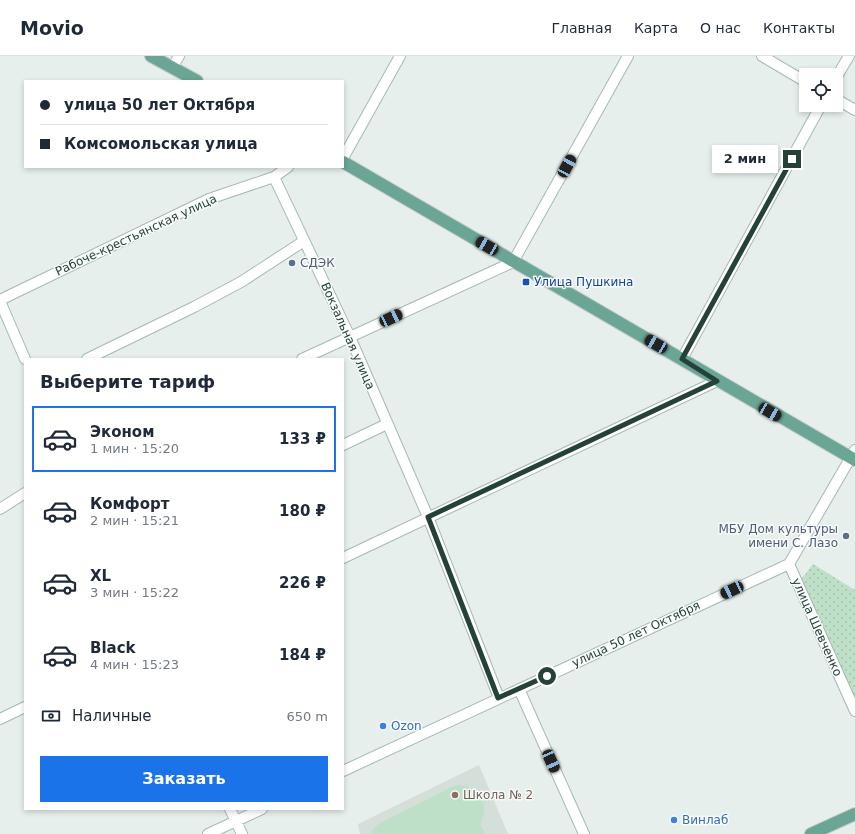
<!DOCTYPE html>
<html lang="ru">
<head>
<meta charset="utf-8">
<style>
  :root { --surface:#fff; --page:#f6f6f7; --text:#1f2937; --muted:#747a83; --line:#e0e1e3; --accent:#1a73e8 }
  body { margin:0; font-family:"DejaVu Sans",sans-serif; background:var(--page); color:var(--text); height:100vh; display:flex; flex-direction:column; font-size:15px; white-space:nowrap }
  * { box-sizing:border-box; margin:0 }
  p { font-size:13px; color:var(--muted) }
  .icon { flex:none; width:22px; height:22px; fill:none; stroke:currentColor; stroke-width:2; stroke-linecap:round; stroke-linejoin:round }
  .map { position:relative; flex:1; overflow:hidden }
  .drawer { position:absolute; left:24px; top:302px; width:320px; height:452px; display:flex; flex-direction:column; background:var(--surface); border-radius:0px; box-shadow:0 2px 6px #0003 }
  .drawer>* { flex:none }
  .top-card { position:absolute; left:24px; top:24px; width:320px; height:88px; border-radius:0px; box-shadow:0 2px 6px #0003; display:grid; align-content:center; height:88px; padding:0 16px; background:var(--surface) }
  .fabs { position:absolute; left:799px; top:12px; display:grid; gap:8px }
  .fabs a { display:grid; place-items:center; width:44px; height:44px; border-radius:0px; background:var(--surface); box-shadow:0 2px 6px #0003; font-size:20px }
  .end { position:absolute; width:18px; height:18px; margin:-9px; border:5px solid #24423a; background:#fff; box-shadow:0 0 0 2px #fff }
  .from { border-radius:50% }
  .bubble { position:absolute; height:28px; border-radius:0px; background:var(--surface); box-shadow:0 2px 6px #0003; font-size:13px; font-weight:800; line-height:28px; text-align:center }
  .car { position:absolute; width:12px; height:24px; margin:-12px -6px; border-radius:5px; box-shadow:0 0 3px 1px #0007; background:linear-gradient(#222 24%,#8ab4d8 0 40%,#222 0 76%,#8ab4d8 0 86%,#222 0) }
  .top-card b { display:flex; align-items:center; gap:14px; height:38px; font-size:15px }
  .top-card b+b { border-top:1px solid var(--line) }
  .top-card i { width:10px; height:10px; background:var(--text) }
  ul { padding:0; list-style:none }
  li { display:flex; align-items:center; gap:12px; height:66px; margin:0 8px 6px; padding:0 8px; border:2px solid transparent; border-radius:0px }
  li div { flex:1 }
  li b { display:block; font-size:15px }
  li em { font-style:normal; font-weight:800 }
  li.active { border-color:var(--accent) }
  li>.icon { width:36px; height:36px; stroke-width:1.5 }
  h2 { padding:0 16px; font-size:18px; line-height:48px }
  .pay { display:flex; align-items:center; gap:10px; height:44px; padding:0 16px; font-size:15px }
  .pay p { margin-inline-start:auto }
  .button { display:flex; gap:8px; margin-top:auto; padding:8px 16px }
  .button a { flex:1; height:46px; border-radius:0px; background:var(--accent); color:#fff; font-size:16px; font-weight:800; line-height:46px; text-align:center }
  header { display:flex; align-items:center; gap:24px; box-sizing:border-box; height:56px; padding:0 20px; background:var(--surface); border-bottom:1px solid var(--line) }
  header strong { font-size:19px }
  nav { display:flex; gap:22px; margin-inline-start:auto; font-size:14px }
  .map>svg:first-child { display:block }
  .built { fill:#d4dfda }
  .grass { fill:url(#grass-dots) }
  .pitch { fill:#bfe0c8 }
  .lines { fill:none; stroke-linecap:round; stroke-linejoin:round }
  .minor-casing { stroke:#a8b8b2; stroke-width:12 }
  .major-casing { stroke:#c2cac8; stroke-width:14 }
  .minor { stroke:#fff; stroke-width:10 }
  .major { stroke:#6aa596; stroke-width:12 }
  .route { stroke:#24423a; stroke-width:5 }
  .service-dot { fill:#5c6f8a; stroke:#f7fbf9; stroke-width:1.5 }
  .transit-dot { fill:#1a4fb4; stroke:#f7fbf9; stroke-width:1.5 }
  .shop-dot { fill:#3f7fe0; stroke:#f7fbf9; stroke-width:1.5 }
  .education-dot { fill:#8d6e63; stroke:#f7fbf9; stroke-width:1.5 }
  .labels { text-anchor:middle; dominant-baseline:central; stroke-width:3; stroke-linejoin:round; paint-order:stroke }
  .street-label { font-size:12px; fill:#24423a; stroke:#f7fbf9 }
  .service-label { font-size:12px; fill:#4e5e75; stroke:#f7fbf9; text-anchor:start }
  .transit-label { font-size:12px; fill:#164399; stroke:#f7fbf9; text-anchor:start }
  .shop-label { font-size:12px; fill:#366cbe; stroke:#f7fbf9; text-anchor:start }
  .education-label { font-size:12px; fill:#785e54; stroke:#f7fbf9; text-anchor:start }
</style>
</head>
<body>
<header>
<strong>Movio</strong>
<nav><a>Главная</a><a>Карта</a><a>О нас</a><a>Контакты</a></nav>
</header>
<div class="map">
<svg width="855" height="778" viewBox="0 0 855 778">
  <defs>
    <pattern id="grass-dots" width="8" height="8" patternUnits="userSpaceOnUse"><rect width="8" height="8" fill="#bfe0c8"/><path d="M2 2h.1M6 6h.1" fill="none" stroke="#a4c1ad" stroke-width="1.8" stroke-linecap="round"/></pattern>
  </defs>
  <rect width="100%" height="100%" fill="#e6efeb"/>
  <!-- built -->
  <path class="built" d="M479,709L508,778H360L358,768Z"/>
  <!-- grass -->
  <path class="grass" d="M813,508L855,534V652L800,525Z"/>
  <!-- pitch -->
  <path class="pitch" d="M459,729C480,731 491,748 480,768L485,777L483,778H370L377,769L384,765L451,731Z"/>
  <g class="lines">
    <defs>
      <path id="minor" d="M762,0L806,26
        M172,12L179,0
        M836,22L849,0
        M836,43L855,54
        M343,102L400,0
        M288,111L274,121L350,281L428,461L499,642
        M0,244L209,143L274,121
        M0,245L25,303
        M87,303L194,251L241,226L304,185
        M302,303L513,206L628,0
        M682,303L821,49
        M343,389L387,368
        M0,453L25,437
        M343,502L717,325
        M789,508L855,655
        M519,633L584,778
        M0,663L25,651
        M343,715L789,508L855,394
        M230,753L242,778
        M208,778L262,753"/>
      <path id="major" d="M151,0L197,25
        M343,106L855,404
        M811,778L855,758"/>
    </defs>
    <!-- minor casing -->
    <use href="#minor" class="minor-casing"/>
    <!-- major casing -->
    <use href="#major" class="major-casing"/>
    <!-- minor -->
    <use href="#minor" class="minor"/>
    <!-- major -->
    <use href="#major" class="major"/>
  </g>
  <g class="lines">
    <!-- route -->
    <path class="route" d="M547,620L498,642L428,461L717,325L682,303L792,103"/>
  </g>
  <!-- markers -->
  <g class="service-dot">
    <circle cx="292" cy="207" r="4"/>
    <circle cx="846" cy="480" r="4"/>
  </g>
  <rect class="transit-dot" x="522" y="222" width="8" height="8" rx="2"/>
  <g class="shop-dot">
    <circle cx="383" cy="670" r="4"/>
    <circle cx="674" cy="764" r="4"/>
  </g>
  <circle class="education-dot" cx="455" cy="739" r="4"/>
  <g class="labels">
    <!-- street labels -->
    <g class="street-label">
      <text transform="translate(136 179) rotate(-25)">Рабоче-крестьянская улица</text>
      <text transform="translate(348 280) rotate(66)">Вокзальная улица</text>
      <text transform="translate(817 571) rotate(66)">улица Шевченко</text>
      <text transform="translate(636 578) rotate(-25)">улица 50 лет Октября</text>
    </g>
    <!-- service labels -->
    <g class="service-label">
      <text x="300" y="207">СДЭК</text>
      <text x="838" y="473" text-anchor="end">МБУ Дом культуры<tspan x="838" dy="14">имени С. Лазо</tspan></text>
    </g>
    <!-- transit labels -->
    <g class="transit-label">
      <text x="534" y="226">Улица Пушкина</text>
    </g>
    <!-- shop labels -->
    <g class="shop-label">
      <text x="391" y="670">Ozon</text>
      <text x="682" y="764">Винлаб</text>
    </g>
    <!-- education labels -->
    <g class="education-label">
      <text x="463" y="739">Школа № 2</text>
    </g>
  </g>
</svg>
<div class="fabs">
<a><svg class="icon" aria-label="locate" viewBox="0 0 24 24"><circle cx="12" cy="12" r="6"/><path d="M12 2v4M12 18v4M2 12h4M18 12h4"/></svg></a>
</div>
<i class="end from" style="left:547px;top:620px"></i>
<i class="end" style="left:792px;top:103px"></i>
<div class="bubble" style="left:712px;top:89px;width:66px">2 мин</div>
<i class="car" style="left:567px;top:110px;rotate:29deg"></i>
<i class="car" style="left:487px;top:190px;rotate:300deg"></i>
<i class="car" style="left:391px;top:262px;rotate:65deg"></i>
<i class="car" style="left:656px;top:288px;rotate:300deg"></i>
<i class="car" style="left:770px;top:356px;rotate:120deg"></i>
<i class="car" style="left:732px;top:534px;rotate:245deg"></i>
<i class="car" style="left:551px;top:705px;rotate:156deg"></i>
<div class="top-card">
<b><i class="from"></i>улица 50 лет Октября</b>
<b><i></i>Комсомольская улица</b>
</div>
<section class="drawer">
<h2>Выберите тариф</h2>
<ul>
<li class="active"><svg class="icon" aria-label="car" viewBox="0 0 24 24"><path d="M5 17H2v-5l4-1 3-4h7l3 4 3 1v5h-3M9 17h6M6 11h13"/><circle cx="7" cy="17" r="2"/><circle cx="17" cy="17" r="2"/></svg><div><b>Эконом</b><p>1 мин · 15:20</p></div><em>133 ₽</em></li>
<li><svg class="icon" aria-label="car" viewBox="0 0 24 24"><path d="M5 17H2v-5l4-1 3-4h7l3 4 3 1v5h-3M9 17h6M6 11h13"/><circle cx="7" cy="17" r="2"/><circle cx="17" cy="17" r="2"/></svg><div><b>Комфорт</b><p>2 мин · 15:21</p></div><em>180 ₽</em></li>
<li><svg class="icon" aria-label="car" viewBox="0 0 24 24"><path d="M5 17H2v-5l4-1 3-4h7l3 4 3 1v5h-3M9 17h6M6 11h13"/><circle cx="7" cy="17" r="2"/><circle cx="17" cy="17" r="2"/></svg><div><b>XL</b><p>3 мин · 15:22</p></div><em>226 ₽</em></li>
<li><svg class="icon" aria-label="car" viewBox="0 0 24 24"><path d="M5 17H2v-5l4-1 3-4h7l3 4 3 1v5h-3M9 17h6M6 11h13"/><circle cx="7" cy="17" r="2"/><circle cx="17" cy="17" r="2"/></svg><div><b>Black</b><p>4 мин · 15:23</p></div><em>184 ₽</em></li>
</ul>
<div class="pay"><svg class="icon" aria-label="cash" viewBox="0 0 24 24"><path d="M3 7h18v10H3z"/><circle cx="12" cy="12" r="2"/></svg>Наличные<p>650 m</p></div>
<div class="button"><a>Заказать</a></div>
</section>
</div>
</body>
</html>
